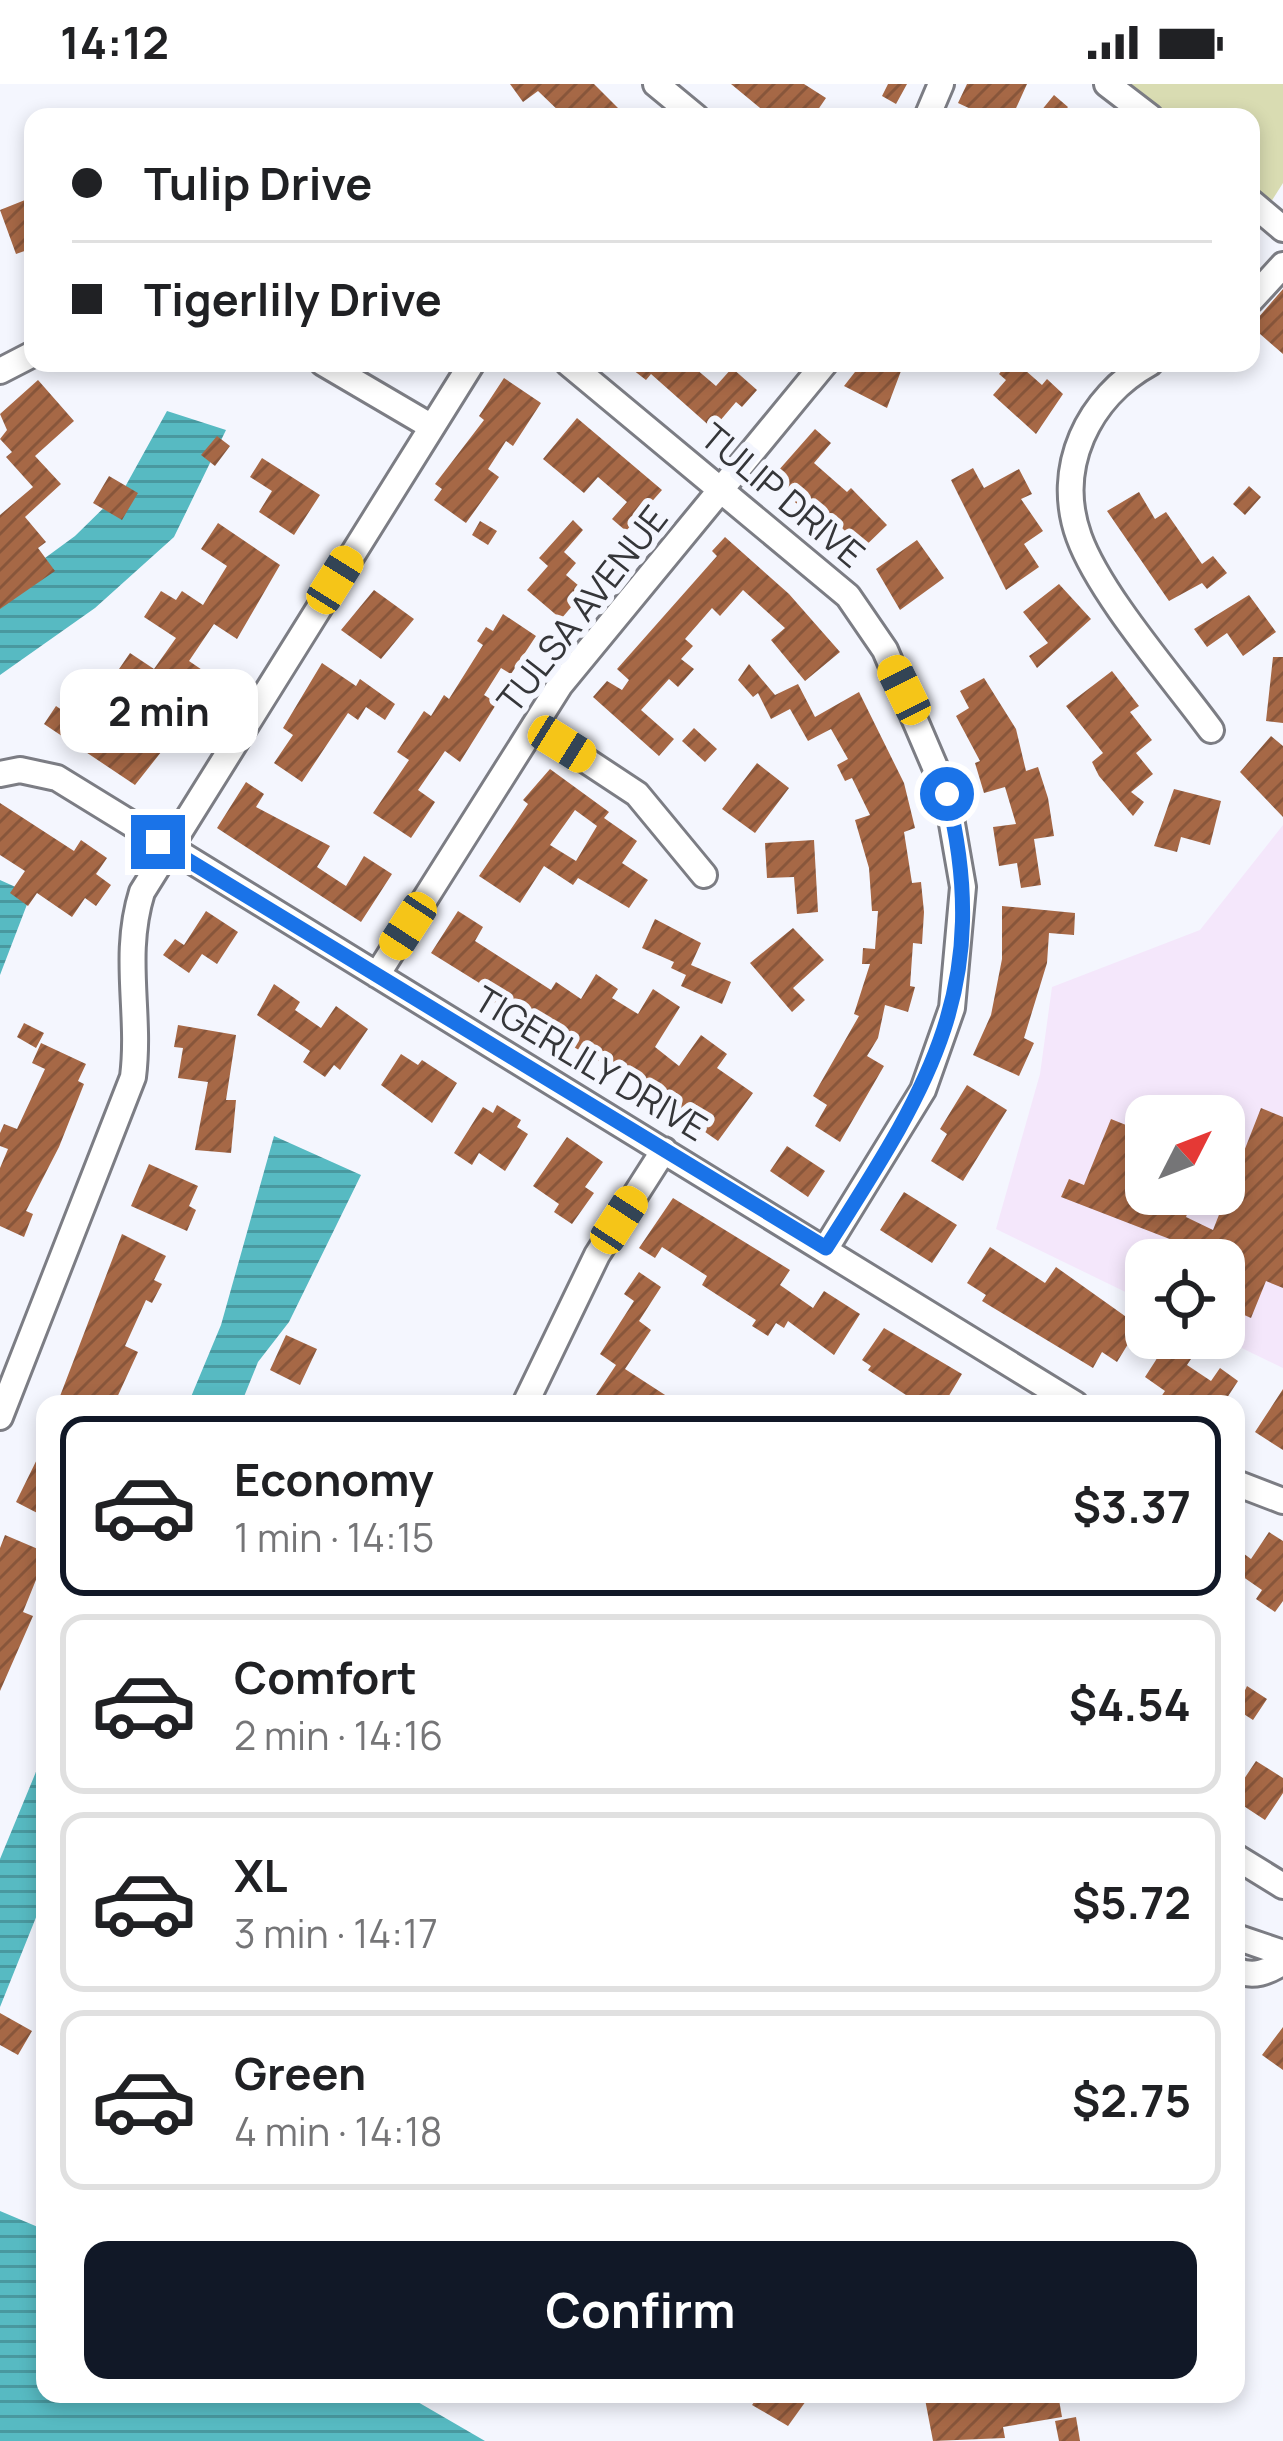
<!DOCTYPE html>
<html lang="en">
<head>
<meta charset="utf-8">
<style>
  :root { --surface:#fff; --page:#f6f6f6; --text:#202124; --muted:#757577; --line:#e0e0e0; --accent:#111827 }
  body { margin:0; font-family:Manrope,sans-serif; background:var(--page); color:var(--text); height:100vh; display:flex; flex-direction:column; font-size:45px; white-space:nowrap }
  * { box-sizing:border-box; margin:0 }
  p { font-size:39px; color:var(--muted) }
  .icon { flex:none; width:66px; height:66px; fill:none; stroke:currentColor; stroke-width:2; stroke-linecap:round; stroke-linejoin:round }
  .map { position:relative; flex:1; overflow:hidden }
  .sheet { position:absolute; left:36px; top:1311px; width:1209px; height:1008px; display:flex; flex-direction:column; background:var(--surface); border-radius:24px; box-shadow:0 6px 18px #0003 }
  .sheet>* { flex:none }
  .banner { position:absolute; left:24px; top:24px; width:1236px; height:264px; border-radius:24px; box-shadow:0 6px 18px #0003; display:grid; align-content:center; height:264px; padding:0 48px; background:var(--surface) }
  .needle { width:78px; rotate:48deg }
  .fabs { position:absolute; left:1125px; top:1011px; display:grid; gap:24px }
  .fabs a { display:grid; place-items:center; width:120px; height:120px; border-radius:24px; background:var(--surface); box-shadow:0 6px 18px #0003; font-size:60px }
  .end { position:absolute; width:54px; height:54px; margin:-27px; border:15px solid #1a73e8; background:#fff; box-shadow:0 0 0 6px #fff }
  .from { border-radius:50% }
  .bubble { position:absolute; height:84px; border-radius:24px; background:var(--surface); box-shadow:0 6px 18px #0003; font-size:39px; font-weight:700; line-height:84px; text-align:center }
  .car { position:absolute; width:36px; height:72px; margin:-36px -18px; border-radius:15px; box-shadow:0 0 9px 3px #0007; background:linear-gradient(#f5c518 24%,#345 0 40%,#f5c518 0 76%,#345 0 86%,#f5c518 0) }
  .banner b { display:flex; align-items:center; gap:42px; height:114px; font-size:45px }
  .banner b+b { border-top:3px solid var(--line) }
  .banner i { width:30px; height:30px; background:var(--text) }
  ul { padding:21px 0 0; list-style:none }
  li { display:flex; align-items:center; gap:36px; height:180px; margin:0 24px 18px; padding:0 24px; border:6px solid var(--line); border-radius:24px }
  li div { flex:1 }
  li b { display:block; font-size:45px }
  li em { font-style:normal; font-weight:700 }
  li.selected { border-color:var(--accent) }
  li>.icon { width:108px; height:108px; stroke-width:1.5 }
  .primary-button { display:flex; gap:24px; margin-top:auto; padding:24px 48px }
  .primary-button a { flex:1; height:138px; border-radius:24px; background:var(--accent); color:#fff; font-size:48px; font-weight:700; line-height:138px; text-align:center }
  .status { display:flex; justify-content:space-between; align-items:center; height:84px; padding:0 60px; background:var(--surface); direction:ltr }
  .status svg { height:33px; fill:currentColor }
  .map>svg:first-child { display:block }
  .education { fill:#f4e7fb; fill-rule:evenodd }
  .park { fill:#d9dcb2 }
  .water { fill:url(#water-rules) }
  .building { fill:url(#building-hatch); fill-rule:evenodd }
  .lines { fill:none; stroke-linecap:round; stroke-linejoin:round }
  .minor-casing { stroke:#7c7d84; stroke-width:30 }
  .minor { stroke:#fff; stroke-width:24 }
  .route { stroke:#1a73e8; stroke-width:15 }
  .labels { text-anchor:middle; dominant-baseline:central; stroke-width:12; stroke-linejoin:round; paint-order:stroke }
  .street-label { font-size:36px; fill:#353639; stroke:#f4f6fe }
</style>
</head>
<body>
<div class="status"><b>14:12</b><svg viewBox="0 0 49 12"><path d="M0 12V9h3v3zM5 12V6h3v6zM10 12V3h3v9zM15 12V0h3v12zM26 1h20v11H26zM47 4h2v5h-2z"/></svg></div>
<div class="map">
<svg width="1283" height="2357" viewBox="0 0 1283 2357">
  <defs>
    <pattern id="water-rules" width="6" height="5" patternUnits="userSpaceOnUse" patternTransform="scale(3)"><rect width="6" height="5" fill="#57bac2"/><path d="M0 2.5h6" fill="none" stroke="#49989f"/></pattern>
    <pattern id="building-hatch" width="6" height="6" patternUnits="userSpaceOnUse" patternTransform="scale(3)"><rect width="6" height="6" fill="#a66846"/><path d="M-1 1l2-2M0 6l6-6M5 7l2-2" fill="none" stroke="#88563b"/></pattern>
  </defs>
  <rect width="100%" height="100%" fill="#f4f6fe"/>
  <!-- education -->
  <path class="education" d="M1283,741V1284L1221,1254L1224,1176H1146V1218L996,1145L1040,990L1052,903L1200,846ZM1146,1032H1224V1110H1146Z"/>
  <!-- park -->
  <path class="park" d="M1106,0H1283V99L1264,129L1251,118V33H1146Z"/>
  <!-- water -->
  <path class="water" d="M167,327L226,346L174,453L95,524L0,591V507L75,452L125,403Z
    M0,796L31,810L0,891Z
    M274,1052L361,1091L289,1238L258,1278L241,1320H188L221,1241Z
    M45,1666V1811L0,1923V1775Z
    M0,2127L45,2146V2310H404L485,2357H0Z"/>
  <!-- building -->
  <path class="building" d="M510,0H594L627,33H565L538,7L523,18Z
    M731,0H804L826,14L813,33H771Z
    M888,0H907L896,20L882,12Z
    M967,0H1027L1012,33H988L958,19Z
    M1054,11L1068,23L1060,33H1036Z
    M25,116L33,137V164L16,170L0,126Z
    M1283,205V270L1251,242Z
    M624,279H689L716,302L732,284L757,306L742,323L736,318L713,345L651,290L646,296Z
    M862,279H904L887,324L844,302Z
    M1008,279H1017L1042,301L1047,295L1063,310L1036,350L993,311L1006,296L999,290Z
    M504,294L541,319L513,362L506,357L488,385L499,393L466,439L434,416L442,405L435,400L484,336L479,332Z
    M38,296L74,337L35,372L61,400L25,433L46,458L38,464L55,487L0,525V431L33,403L6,373L12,368L0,355L7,346L0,330Z
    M577,334L662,406L626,447L612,435L627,418L598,393L584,409L543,375Z
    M815,345L831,359L814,379L847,408L851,404L887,441L855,472L841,457L848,450L814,416L805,427L770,396Z
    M217,352L230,362L215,382L201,371Z
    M262,374L320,411L294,451L259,428L272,407L250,393Z
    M973,384L984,404L1019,385L1032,410L1021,415L1043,447L1024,460L1039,483L1006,506L951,396Z
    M109,392L138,409L122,436L93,419Z
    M1249,402L1261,413L1245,431L1233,420Z
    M1139,408L1155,435L1166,428L1202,480L1213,472L1227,489L1207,505L1202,499L1169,517L1107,427Z
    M573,436L583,446L564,468L576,479L566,491L585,507L561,535L527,506L548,482L539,474Z
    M480,437L497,447L488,461L472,451Z
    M218,439L280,481L237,555L214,540L189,577L214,594L190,629L158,606L152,613L117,588L130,569L154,585L176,554L144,533L161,507L176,516L182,507L203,521L227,482L201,465Z
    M725,453L789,510L840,568L805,597L771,556L785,544L743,506L720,532L712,524L685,555L693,562L681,575L694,585L678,603L669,595L641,626L674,655L659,672L593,613L607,597L622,606L629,596L617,585L717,472L712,467Z
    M917,456L944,494L900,526L876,485Z
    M1059,500L1091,535L1037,584L1029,572L1048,559L1023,528Z
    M374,506L414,535L381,575L341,546Z
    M1249,511L1276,548L1243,572L1227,549L1207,563L1194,545Z
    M503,530L536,552L511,590L501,584L484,611L497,619L460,678L445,667L418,706L435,718L411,754L373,729L409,676L397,668L424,627L431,632L444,611L449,615L483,561L477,557L486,543L493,547Z
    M1273,573H1283V639L1266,637Z
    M322,579L356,602L360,595L395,620L385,636L366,623L358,636L348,629L302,698L274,679L293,651L283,644Z
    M749,580L775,611L798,600L815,633L859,608L904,699L915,744L904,748L912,799L921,798L924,828L922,860L913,859L910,902L915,903L908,928L885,921L878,954L867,972L884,982L840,1058L815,1042L827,1021L813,1012L859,932L854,930L870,880H862L863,864L875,865L878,827H872L869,784L855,736L870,731L852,694L845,697L837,681L848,675L831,645L808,657L790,625L771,635L758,609L753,613L738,596Z
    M1112,587L1139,622L1130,628L1152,656L1136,669L1153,690L1131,708L1144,718L1133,732L1099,692L1092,678L1103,669L1066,622Z
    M984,594L1016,645L1026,687L1038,683L1048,714L1054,752L1034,755L1041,801L1021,804L1017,779L999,782L993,743L1016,740L1005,703L984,709L975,679L980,677L956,632L969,624L960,607Z
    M56,622L112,660L131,632L169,658L135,701L44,640Z
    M694,644L717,665L705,678L682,657Z
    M1271,652L1283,662V733L1240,688Z
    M757,679L789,704L755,749L722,725Z
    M550,685L609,728L604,734L637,757L622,779L648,796L629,824L578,794L573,801L544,782L520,819L479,792L528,720L523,716ZM575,726L597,742L576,777L550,761Z
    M246,698L264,710L256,723L330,762L317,783L346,802L364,772L392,790L361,838L217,744Z
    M1174,705L1221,717L1210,761L1181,753L1177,768L1154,762Z
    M0,719L74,767L81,756L107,774L96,790L111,801L96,822L85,814L72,833L37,809L28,822L10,809L25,787L0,771Z
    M814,756L818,828L797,830L794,793L767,794L765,759Z
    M1002,822L1075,829L1074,851L1049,849L1047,879L1024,954L1034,959L1019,992L973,971L991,931L1002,875Z
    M206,827L238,848L217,880L202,870L189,889L163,871L175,855L184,861Z
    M458,827L483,843L475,857L551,906L556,898L581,915L596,890L618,905L612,914L638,930L653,905L680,923L655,963L679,982L701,951L727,970L717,984L753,1009L718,1057L622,990L484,913L489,905L431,869Z
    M655,835L701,859L691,881L731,898L722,920L681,902L686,891L671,884L674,878L642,864Z
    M793,844L824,876L793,904L805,916L792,928L750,879Z
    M274,900L300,918L295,926L321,944L336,922L368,945L340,986L334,981L325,993L303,978L310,967L257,931Z
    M24,939L44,949L36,964L17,953Z
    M178,941L236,951L226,1016H236L231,1069L195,1066L208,998L178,994L183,964L174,963Z
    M41,959L86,980L78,997L84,1000L59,1063L26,1127L33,1130L24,1153L0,1142V1084L8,1065L0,1062V1049L4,1040L17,1045L45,985L32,979Z
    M401,970L418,981L422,976L457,999L432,1039L381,1001Z
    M967,1001L1007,1026L963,1097L931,1077L947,1050L940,1045Z
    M497,1021L521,1036L517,1043L528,1050L505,1087L479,1069L472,1081L454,1069L483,1023L493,1029Z
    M1261,1024L1283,1033V1204L1266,1197L1251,1234L1224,1222V1176L1061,1113L1069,1095L1084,1101L1111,1035L1146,1049V1110H1195L1186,1133L1213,1146Z
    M567,1053L603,1078L585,1103L594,1109L572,1140L554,1128L559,1120L533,1102Z
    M787,1062L825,1087L808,1113L770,1087Z
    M149,1080L198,1102L189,1122L196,1126L187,1147L131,1122Z
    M904,1108L957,1141L932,1179L880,1146Z
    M673,1114L790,1186L780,1201L813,1224L824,1207L860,1230L834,1271L788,1237L784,1244L776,1239L768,1252L752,1242L756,1236L702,1201L707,1192L662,1163L655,1174L639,1164Z
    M122,1150L166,1172L154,1196L162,1200L152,1219L146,1216L125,1262L138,1268L114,1320H57Z
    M990,1163L1045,1199L1056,1183L1139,1242L1117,1278L1102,1268L1093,1284L982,1217L986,1211L967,1199Z
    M639,1188L661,1203L639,1237L651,1246L625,1285L679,1320H590L616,1281L600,1270L634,1217L624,1210Z
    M884,1244L962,1290L944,1320H900L906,1311L868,1286L871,1282L862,1276Z
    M286,1251L317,1265L300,1301L270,1286Z
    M1165,1262L1191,1275L1187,1281L1211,1297L1220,1284L1238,1297L1223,1320H1156L1165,1307L1145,1293Z
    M1283,1305V1366L1255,1348Z
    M45,1359V1433L16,1418Z
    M1269,1448L1283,1457V1517L1275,1528L1256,1515L1262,1506L1236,1488V1464L1251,1475Z
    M5,1451L45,1468V1488L40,1486L23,1528L33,1532L0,1607V1464Z
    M1247,1602L1267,1615L1253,1636L1236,1625Z
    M1256,1677L1283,1694V1709L1265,1736L1236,1717V1707Z
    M0,1929L32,1947L18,1971L0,1961Z
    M1283,1943V1986L1262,1971Z
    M760,2310H811L788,2342L752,2321Z
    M924,2310H1058L1062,2333L1003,2343L1005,2354L933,2357Z
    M1076,2333L1080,2357H1059L1055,2337Z"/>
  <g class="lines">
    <defs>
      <path id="minor" d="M656,0L696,33
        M1107,0L1150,33
        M927,33L941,0
        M1251,118L1283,145
        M1251,216L1283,181
        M323,279L432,343
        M568,279L848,512L885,566L947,711L963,803L952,924L923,1006L826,1164
        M1150,279C1088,313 1054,384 1079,453C1100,511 1173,594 1211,646
        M0,287L33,270
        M534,642L637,710L704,791
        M0,690L20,686L57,694L1075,1320
        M377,891L560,601L825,279
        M525,1320L597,1171L664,1066
        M0,1333L133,993C141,929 122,872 142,808L472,279
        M1236,1399L1283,1417
        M1236,1773L1283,1802
        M1236,1853L1283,1869
        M1236,1886C1253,1894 1268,1888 1283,1878"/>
    </defs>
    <!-- minor casing -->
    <use href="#minor" class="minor-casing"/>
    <!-- minor -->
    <use href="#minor" class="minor"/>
  </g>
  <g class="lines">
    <!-- route -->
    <path class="route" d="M158,758L826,1164C926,1006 995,905 947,710"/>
  </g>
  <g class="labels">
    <!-- street labels -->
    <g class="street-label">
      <text transform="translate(783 411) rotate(40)">TULIP DRIVE</text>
      <text transform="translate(582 525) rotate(-52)">TULSA AVENUE</text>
      <text transform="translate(591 979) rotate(31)">TIGERLILY DRIVE</text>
    </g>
  </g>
</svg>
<div class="fabs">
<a><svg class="needle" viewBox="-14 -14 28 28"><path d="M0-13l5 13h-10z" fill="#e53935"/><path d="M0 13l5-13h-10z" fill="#757577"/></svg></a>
<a><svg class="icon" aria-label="locate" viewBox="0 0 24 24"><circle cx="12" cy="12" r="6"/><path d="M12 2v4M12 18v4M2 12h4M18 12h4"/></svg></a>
</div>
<i class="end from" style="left:947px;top:710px"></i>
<i class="end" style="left:158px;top:758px"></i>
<div class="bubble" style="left:60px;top:585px;width:198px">2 min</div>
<i class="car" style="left:335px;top:496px;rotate:32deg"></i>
<i class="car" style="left:904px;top:606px;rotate:334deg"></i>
<i class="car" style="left:562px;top:660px;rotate:122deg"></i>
<i class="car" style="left:408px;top:842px;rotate:213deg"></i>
<i class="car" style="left:619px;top:1136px;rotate:33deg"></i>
<div class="banner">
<b><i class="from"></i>Tulip Drive</b>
<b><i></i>Tigerlily Drive</b>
</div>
<section class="sheet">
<ul>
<li class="selected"><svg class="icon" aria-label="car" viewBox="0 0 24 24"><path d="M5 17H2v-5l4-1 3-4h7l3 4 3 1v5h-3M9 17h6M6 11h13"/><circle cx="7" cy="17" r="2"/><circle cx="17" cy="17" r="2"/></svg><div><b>Economy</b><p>1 min · 14:15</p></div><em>$3.37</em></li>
<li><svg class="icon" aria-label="car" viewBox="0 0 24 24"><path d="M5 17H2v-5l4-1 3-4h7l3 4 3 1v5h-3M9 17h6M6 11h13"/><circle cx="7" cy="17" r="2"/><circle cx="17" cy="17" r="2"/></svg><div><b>Comfort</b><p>2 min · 14:16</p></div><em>$4.54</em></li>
<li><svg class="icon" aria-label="car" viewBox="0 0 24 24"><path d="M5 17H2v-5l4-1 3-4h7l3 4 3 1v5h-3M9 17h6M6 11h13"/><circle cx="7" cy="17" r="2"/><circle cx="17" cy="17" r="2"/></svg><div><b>XL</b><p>3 min · 14:17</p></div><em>$5.72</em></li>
<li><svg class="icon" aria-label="car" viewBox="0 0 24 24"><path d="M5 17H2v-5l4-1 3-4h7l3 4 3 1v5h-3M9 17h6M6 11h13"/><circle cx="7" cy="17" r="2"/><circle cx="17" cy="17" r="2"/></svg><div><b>Green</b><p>4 min · 14:18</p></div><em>$2.75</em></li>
</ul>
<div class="primary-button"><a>Confirm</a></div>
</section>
</div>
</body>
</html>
